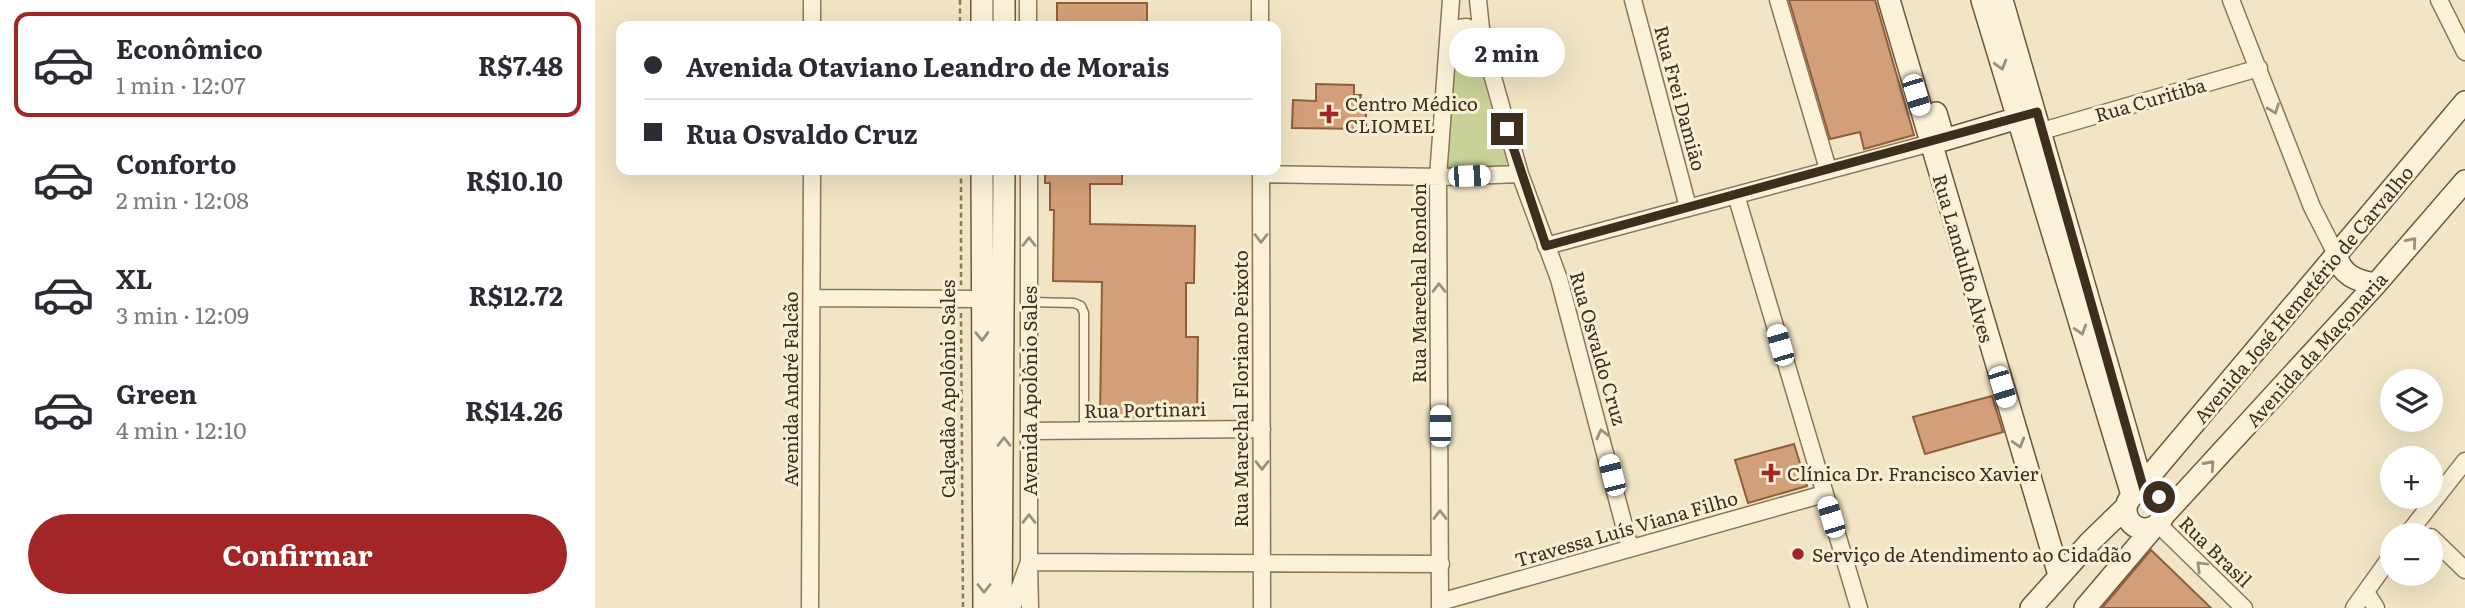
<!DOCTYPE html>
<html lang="pt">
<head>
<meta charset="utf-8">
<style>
  :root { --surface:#fff; --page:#f2f2f3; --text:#2b2b33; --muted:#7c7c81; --line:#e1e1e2; --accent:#a12625 }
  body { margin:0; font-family:Literata,serif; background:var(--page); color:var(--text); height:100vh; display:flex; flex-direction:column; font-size:26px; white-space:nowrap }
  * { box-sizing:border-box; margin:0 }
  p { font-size:23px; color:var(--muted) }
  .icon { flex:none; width:38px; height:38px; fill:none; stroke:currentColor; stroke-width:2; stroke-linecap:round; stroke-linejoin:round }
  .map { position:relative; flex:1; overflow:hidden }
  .details { display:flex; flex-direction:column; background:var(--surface); width:595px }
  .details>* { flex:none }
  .banner { position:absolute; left:21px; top:21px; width:665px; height:154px; border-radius:14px; box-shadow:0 7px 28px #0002; display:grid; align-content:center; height:154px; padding:0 28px; background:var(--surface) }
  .controls { position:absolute; left:1785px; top:369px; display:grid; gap:14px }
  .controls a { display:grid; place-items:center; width:63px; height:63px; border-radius:50%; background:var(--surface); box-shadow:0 7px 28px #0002; font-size:35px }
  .end { position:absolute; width:32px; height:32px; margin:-16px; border:9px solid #3d2e1e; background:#fff; box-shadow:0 0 0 4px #fff }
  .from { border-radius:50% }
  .bubble { position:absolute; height:49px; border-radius:24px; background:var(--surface); box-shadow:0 7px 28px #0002; font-size:23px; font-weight:700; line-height:49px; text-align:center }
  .car { position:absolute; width:21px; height:42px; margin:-21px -10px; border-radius:9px; box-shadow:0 0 5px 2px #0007; background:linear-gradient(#fff 24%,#345 0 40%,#fff 0 76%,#345 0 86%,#fff 0) }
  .banner b { display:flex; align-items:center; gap:24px; height:66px; font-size:26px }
  .banner b+b { border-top:2px solid var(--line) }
  .banner i { width:18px; height:18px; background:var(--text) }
  ul { padding:12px 0 0; list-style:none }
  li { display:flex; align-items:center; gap:21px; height:105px; margin:0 14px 10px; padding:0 14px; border:4px solid transparent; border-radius:14px }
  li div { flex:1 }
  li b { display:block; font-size:26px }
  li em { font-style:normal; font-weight:700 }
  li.current { border-color:var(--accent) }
  li>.icon { width:63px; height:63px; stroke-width:1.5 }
  .button { display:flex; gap:14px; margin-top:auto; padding:14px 28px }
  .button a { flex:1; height:80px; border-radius:42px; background:var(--accent); color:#fff; font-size:28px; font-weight:700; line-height:80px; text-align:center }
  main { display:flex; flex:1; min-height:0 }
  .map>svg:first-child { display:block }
  .green { fill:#c9d198 }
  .building { fill:#d29f78; stroke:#8f5f3d; stroke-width:2 }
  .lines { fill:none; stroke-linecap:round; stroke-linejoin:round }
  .lane-casing { stroke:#8e7659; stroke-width:11 }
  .street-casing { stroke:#8e7659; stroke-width:19 }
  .secondary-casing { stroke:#70573c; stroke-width:24 }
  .path { stroke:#8e7659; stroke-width:2.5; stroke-dasharray:5 3.5; stroke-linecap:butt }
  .lane { stroke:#fbf2d9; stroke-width:8 }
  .street { stroke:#fbf2d9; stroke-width:16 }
  .secondary { stroke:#fbf2d9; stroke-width:21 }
  .oneway { stroke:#9c907c }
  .route { stroke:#3d2e1e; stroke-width:9 }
  .poi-dot { fill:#a12625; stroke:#f8efd5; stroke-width:2.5 }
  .labels { text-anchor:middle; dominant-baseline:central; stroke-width:6; stroke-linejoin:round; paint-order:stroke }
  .street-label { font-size:19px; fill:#3d2e1e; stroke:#f8efd5 }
  .poi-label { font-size:19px; fill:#3d2e1e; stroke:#f8efd5; text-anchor:start }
</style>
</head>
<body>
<main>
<section class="details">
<ul>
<li class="current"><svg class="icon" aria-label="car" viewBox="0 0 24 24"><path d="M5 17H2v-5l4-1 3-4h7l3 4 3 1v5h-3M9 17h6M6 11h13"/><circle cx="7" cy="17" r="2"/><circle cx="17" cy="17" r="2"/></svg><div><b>Econômico</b><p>1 min · 12:07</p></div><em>R$7.48</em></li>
<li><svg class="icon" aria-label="car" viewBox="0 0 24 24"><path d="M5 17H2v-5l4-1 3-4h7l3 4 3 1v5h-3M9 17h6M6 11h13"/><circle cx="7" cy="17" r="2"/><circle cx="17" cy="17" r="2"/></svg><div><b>Conforto</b><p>2 min · 12:08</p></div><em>R$10.10</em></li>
<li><svg class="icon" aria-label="car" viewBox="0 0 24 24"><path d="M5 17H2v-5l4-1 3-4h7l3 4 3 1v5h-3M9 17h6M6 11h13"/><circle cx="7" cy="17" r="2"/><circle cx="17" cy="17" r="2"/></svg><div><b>XL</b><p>3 min · 12:09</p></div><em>R$12.72</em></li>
<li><svg class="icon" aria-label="car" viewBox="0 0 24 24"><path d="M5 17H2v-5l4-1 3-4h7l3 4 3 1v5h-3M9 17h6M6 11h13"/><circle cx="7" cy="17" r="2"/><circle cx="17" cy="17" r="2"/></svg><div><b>Green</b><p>4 min · 12:10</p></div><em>R$14.26</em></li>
</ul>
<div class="button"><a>Confirmar</a></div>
</section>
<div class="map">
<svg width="1870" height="608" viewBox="0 0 1870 608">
  <rect width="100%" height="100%" fill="#f1e5c5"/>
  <!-- green -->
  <path class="green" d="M878,34L914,158L909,168L851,170L860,41L863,36Z"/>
  <!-- building -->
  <path class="building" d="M1194,0H1280L1319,135L1269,149L1265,132L1235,139Z
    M462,3H552V26H462Z
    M721,84L759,85V95H766L765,100L771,101V129L697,128L698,100L721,101Z
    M450,170H527V184H495V224L600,226L599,283H591V337H603L602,418L505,417L507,282L458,281L459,210H455V183H450Z
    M1397,396L1408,432L1330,454L1318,417Z
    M1199,444L1212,486L1153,503L1140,460Z
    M1556,550L1616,608H1507Z"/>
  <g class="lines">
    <defs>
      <path id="lane" d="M434,302L479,303L486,306L489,313V431"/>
      <path id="street" d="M433,0V26
        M665,0V26
        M883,0L887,38L925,174L964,279L1035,548
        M1038,0L1093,207
        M1183,0L1233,169
        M1636,0L1717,207L1741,254
        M1844,0L1870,52
        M217,26V0
        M853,42L862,28L872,27L887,38
        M1447,131L1664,68
        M666,170L667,608
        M666,174L848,177L925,174
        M1141,195L1264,608
        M951,246L1347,140
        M217,298L387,299
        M434,431L667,429
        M1563,524L1649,608
        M1811,536L1870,461
        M1836,537L1870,570
        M1771,592L1781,608
        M845,602L1229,494
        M215,608L217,170
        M417,608L434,562V170
        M435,608L434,562L846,564
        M845,608L843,177L856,0
        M1759,608L1797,555"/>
      <path id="secondary" d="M1294,0L1464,575
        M1387,0L1537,495
        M1407,0L1548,488
        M387,26V0
        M409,26V0
        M1341,113L1349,140L1433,115
        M387,170L389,608
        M1741,254C1746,275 1761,281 1781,284
        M1553,490L1558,472L1870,102
        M1531 510a19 19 0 1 1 38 0a19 19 0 1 1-38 0Z
        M1569,515L1781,284L1870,181
        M406,608L409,170
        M1436,608L1495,542L1530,508
        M1490,608L1558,528"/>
    </defs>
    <!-- lane casing -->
    <use href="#lane" class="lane-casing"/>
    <!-- street casing -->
    <use href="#street" class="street-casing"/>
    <!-- secondary casing -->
    <use href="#secondary" class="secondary-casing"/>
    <!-- path -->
    <path class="path" d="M365,0V26
      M366,170V285
      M366,313L368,608"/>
    <!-- lane -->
    <use href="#lane" class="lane"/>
    <!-- street -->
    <use href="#street" class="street"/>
    <!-- secondary -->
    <use href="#secondary" class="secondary"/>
  </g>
  <!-- one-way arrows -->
  <defs><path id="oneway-chevron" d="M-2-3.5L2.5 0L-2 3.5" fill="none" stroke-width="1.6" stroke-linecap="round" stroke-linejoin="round" transform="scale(1.75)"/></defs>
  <g class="oneway">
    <use href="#oneway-chevron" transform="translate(1406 65) rotate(74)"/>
    <use href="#oneway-chevron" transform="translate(1679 109) rotate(69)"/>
    <use href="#oneway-chevron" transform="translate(666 238) rotate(90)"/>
    <use href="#oneway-chevron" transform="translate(434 242) rotate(-90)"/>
    <use href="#oneway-chevron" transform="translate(1817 242) rotate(-49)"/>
    <use href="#oneway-chevron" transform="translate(844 288) rotate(-90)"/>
    <use href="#oneway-chevron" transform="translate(1486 330) rotate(73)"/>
    <use href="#oneway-chevron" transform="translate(387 336) rotate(89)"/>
    <use href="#oneway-chevron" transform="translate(1007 434) rotate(-104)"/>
    <use href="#oneway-chevron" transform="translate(409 442) rotate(-90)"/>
    <use href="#oneway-chevron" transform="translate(1424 443) rotate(73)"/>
    <use href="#oneway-chevron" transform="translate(667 465) rotate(90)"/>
    <use href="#oneway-chevron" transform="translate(1615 465) rotate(-48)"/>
    <use href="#oneway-chevron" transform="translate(845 515) rotate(-90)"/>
    <use href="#oneway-chevron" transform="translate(434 519) rotate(-90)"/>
    <use href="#oneway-chevron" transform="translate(1606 566) rotate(-136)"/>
    <use href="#oneway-chevron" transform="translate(389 588) rotate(90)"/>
  </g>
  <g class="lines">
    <!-- route -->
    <path class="route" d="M912,129L951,246L1442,112L1549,490L1564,497"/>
  </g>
  <!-- markers -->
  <g class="poi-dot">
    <path d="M730.5 103.5h7v7h7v7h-7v7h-7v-7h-7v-7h7z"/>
    <path d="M1172.5 462.5h7v7h7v7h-7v7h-7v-7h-7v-7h7z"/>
    <circle cx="1203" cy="554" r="7"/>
  </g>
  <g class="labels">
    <!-- street labels -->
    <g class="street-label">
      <text transform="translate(1086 98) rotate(75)">Rua Frei Damião</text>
      <text transform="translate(1555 99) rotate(-16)">Rua Curitiba</text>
      <text transform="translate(1369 258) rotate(74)">Rua Landulfo Alves</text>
      <text transform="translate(823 283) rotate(-90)">Rua Marechal Rondon</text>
      <text transform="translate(1708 294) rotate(-50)">Avenida José Hemetério de Carvalho</text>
      <text transform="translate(1004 348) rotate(74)">Rua Osvaldo Cruz</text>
      <text transform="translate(1721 349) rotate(-48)">Avenida da Maçonaria</text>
      <text transform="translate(195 389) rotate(-90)">Avenida André Falcão</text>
      <text transform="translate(352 389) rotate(-90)">Calçadão Apolônio Sales</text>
      <text transform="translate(645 389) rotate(-90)">Rua Marechal Floriano Peixoto</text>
      <text transform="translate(434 391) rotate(-90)">Avenida Apolônio Sales</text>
      <text transform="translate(550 409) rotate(-1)">Rua Portinari</text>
      <text transform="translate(1031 528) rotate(-16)">Travessa Luís Viana Filho</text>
      <text transform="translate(1621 551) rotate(44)">Rua Brasil</text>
    </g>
    <!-- poi labels -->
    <g class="poi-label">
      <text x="750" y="103">Centro Médico<tspan x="750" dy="22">CLIOMEL</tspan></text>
      <text x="1192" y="473">Clínica Dr. Francisco Xavier</text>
      <text x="1217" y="554">Serviço de Atendimento ao Cidadão</text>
    </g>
  </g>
</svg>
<div class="controls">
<a><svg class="icon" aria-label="layers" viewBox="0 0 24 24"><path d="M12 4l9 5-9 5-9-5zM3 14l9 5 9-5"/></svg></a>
<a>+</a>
<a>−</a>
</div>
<i class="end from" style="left:1564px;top:497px"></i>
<i class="end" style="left:912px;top:129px"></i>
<div class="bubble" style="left:854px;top:28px;width:116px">2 min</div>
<i class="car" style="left:1321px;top:95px;rotate:163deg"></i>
<i class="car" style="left:874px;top:176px;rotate:88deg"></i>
<i class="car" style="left:1185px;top:345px;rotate:344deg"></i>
<i class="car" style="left:1407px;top:387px;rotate:163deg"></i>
<i class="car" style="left:845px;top:426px;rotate:0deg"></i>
<i class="car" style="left:1017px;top:475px;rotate:346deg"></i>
<i class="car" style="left:1236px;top:517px;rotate:343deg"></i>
<div class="banner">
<b><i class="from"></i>Avenida Otaviano Leandro de Morais</b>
<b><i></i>Rua Osvaldo Cruz</b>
</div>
</div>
</main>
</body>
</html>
